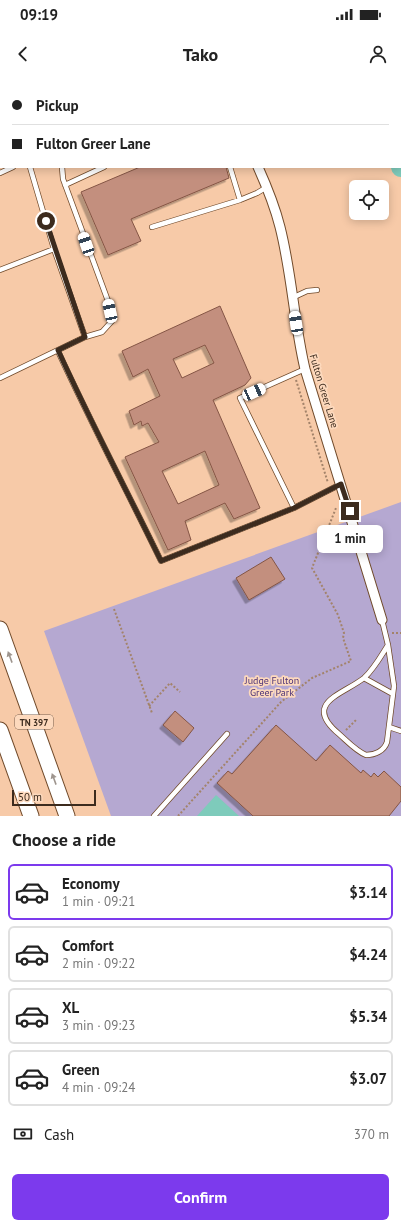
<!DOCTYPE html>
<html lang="en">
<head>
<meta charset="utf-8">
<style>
  :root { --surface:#fff; --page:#f6f6f6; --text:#222; --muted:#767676; --line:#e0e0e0; --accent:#7c3aed }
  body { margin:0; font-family:"PT Sans",sans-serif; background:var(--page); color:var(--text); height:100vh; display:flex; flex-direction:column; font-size:15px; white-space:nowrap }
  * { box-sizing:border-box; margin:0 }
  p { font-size:13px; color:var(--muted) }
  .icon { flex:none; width:22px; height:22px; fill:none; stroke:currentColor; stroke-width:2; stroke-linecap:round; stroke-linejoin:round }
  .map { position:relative; height:736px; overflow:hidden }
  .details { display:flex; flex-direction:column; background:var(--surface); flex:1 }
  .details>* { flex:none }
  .hud { position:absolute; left:0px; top:0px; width:401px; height:88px; box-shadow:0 2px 10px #0003; display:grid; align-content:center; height:88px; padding:0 12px; background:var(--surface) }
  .fabs { position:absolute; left:349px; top:100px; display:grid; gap:8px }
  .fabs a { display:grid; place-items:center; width:40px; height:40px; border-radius:6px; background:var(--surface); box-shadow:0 2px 10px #0003; font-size:20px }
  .scale { position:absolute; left:12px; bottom:10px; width:84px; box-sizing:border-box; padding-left:4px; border:2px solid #3c2b1e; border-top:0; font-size:11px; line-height:14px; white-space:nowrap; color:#3c2b1e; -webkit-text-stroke:3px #fdd9bd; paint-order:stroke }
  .end { position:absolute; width:18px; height:18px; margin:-9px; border:5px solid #3c2b1e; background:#fff; box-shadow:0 0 0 2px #fff }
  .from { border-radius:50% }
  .bubble { position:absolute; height:28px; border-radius:6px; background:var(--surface); box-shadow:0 2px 10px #0003; font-size:13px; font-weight:700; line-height:28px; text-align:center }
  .car { position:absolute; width:12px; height:24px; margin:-12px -6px; border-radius:5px; box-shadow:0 0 3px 1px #0007; background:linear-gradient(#fff 24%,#345 0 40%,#fff 0 76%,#345 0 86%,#fff 0) }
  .hud b { display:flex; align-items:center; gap:14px; height:38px; font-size:15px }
  .hud b+b { border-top:1px solid var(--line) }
  .hud i { width:10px; height:10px; background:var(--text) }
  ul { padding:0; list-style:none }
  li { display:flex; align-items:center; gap:12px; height:56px; margin:0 8px 6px; padding:0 4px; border:2px solid var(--line); border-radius:6px }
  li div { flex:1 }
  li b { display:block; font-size:15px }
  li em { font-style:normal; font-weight:700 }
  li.on { border-color:var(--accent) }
  li>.icon { width:36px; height:36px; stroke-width:1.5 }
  h2 { padding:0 12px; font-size:18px; line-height:48px }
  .pay { display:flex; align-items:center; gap:10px; height:44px; padding:0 12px; font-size:15px }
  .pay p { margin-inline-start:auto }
  .primary-button { display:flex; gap:8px; margin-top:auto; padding:8px 12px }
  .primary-button a { flex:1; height:46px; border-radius:6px; background:var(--accent); color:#fff; font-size:16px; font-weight:700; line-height:46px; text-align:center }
  .status { display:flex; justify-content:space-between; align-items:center; height:28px; padding:0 20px; background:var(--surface); direction:ltr }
  .status svg { height:11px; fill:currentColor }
  header { display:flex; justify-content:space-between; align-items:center; height:52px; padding:0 12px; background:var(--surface); font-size:18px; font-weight:700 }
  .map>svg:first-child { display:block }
  .green { fill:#b5a8d1 }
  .water { fill:#7ecbbb }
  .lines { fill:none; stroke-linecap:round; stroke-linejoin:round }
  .river { stroke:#7ecbbb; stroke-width:20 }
  .building { fill:#c38f7e; stroke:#845545; fill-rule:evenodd; filter:url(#shadow) }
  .service-casing { stroke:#704a2b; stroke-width:6 }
  .minor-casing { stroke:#704a2b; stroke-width:11 }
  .trunk-casing { stroke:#704a2b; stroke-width:17 }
  .path { stroke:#a3836a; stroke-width:2; stroke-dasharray:2 2; stroke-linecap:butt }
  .service { stroke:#fff; stroke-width:4.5 }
  .minor { stroke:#fff; stroke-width:9 }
  .trunk { stroke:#fff; stroke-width:15 }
  .oneway { fill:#9e958e }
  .route { stroke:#3c2b1e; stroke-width:5 }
  .labels { text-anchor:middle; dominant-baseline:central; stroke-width:3.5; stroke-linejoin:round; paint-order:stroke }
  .shield { fill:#fdd9bd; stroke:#765f4e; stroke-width:1 }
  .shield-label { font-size:9px; font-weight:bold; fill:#3c2b1e }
  .street-label { font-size:10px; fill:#3c2b1e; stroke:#fdd9bd }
  .park-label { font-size:10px; fill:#4e3477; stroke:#fdd9bd }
</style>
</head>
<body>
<div class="status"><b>09:19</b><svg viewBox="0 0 49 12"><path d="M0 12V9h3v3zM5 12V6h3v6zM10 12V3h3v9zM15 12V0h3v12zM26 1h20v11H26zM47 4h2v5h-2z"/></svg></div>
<header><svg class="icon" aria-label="back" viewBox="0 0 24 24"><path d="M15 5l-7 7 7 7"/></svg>Tako<svg class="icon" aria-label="person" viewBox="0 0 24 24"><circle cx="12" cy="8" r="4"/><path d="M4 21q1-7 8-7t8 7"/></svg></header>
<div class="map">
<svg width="401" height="736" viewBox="0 0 401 736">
  <defs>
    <filter id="shadow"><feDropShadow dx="-3.5" dy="3.5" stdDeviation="0" flood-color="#0004"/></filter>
  </defs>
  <rect width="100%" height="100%" fill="#f7caa8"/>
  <!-- green -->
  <path class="green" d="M401,422V736H111L44,551Z"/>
  <!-- water -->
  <path class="water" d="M216,715L239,736H197Z"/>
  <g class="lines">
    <!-- river -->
    <path class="river" d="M389,0L390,1
      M400,79L401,87"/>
  </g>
  <!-- building -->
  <path class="building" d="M140,87H226L229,98L131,139L141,161L108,175L81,112Z
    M220,226L251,298L245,305L213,320L260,428L234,439L225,423L185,441L191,460L168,470L125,377L159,362L148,343L142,346L141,341L134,345L129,331L160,316L148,289L133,297L122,271ZM205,265L214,283L182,298L173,279ZM205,371L219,405L178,424L162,391Z
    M271,477L285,499L249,520L236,498Z
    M175,631L194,648L183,662L163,645Z
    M276,645L316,681L330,665L361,693L363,690L371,697L374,693L378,697L384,691L401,707V721L389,736H253L217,703L228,691L232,694Z"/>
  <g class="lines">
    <defs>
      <path id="service" d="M15,0V1
        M40,0V1
        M252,0V1
        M288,0V1
        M114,1L116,0
        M257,1L259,0
        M0,53L1,52
        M30,87L54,169
        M230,87L240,120
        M0,93L13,87
        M65,105L104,87
        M152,147L240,120L257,113L267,107
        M0,190L54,169L85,257L102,252L112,241L108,221L63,99L62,87
        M292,218L307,211L317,210
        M58,271C90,341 127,411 161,481L294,428L341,404
        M0,298L85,257
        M294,428L240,318L305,289
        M382,540L388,565C381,576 374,589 364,598C342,615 302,623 339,654C347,661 356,671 366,675C375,675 384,671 387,662L394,606L388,565
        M364,598L393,614
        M389,647L401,651
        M154,736L227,654"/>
      <path id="minor" d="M219,0L220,1
        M258,87C267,107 275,127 280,147C292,194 294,243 305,289L382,540"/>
      <path id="trunk" d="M0,549L67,736
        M0,650L31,736"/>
    </defs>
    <!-- service casing -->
    <use href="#service" class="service-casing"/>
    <!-- minor casing -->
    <use href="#minor" class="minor-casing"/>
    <!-- trunk casing -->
    <use href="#trunk" class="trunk-casing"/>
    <!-- path -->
    <path class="path" d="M296,300L328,403
      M114,529L152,633
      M392,553H401
      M149,626L170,603L180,612
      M346,650L356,640
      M178,736L281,622L312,598L351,581L343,558L344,553L338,535L312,488L336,428"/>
    <!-- service -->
    <use href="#service" class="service"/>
    <!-- minor -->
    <use href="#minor" class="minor"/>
    <!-- trunk -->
    <use href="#trunk" class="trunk"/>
  </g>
  <!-- one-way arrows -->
  <defs><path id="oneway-solid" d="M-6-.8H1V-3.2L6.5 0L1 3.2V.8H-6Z"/></defs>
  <g class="oneway">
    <use href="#oneway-solid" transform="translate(10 577) rotate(-110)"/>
    <use href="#oneway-solid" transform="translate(54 699) rotate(-110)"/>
  </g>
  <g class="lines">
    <!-- route -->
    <path class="route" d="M46,141L85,257L58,270C90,341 127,411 161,481L294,428L341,404L350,431"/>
  </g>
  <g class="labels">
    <!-- shield labels -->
    <rect class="shield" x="15" y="635" width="38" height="14" rx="3"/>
    <g class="shield-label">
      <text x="34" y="642">TN 397</text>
    </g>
    <!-- street labels -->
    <g class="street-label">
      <text transform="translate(324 311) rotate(73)">Fulton Greer Lane</text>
    </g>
    <!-- park labels -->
    <g class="park-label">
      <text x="272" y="600">Judge Fulton<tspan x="272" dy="12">Greer Park</tspan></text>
    </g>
  </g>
</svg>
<div class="fabs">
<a><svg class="icon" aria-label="locate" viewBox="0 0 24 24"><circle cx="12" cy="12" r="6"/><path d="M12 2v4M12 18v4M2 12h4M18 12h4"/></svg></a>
</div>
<div class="scale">50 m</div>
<i class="end from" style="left:46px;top:141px"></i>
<i class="end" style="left:350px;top:431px"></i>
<div class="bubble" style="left:317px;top:445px;width:66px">1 min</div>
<i class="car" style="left:86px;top:164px;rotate:341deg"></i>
<i class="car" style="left:110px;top:231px;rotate:348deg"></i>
<i class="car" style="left:296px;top:243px;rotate:351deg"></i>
<i class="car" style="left:254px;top:312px;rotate:66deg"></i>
<div class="hud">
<b><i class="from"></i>Pickup</b>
<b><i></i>Fulton Greer Lane</b>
</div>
</div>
<section class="details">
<h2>Choose a ride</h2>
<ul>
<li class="on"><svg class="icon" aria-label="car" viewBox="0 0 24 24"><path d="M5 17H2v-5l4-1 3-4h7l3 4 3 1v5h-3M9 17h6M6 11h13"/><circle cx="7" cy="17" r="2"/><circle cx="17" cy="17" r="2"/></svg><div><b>Economy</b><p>1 min · 09:21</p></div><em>$3.14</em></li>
<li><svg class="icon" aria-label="car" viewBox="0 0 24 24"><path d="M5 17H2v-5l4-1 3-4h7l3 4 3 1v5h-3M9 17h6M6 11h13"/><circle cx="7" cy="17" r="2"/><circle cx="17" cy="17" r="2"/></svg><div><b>Comfort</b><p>2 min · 09:22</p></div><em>$4.24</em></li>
<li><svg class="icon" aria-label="car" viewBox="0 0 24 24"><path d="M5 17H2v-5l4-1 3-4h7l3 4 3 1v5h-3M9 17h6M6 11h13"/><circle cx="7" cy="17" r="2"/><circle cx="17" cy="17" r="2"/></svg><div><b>XL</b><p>3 min · 09:23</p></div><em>$5.34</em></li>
<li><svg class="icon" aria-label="car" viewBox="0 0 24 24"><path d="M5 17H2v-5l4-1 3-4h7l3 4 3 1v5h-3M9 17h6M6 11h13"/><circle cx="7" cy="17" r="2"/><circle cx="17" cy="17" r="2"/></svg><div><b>Green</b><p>4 min · 09:24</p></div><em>$3.07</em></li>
</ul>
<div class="pay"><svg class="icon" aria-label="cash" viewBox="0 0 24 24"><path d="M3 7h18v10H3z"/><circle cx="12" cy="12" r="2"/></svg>Cash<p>370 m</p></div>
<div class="primary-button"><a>Confirm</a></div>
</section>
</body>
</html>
